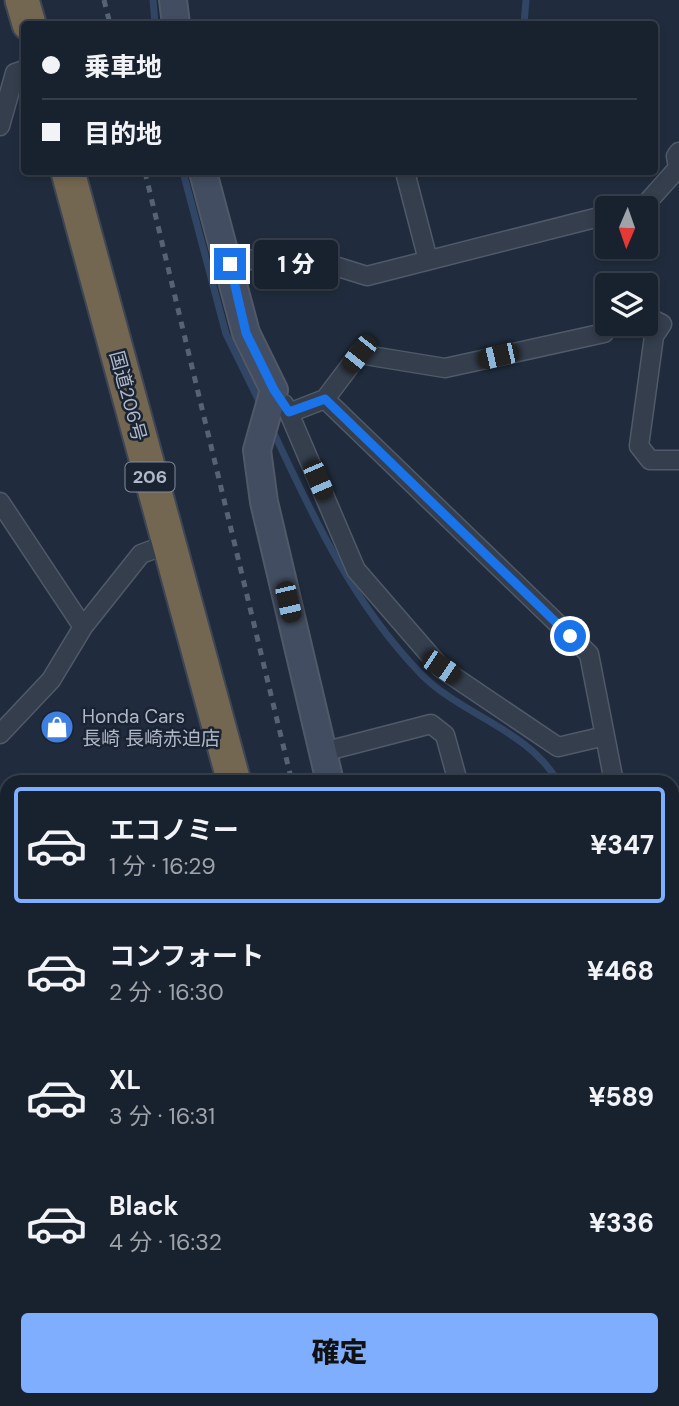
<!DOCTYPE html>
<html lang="ja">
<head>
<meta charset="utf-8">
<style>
  :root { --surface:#18212e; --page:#252e3a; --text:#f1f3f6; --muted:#9fa3aa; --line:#363e4a; --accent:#7faeff }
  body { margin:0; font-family:"DM Sans","Noto Sans JP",sans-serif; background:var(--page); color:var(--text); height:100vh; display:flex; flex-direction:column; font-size:26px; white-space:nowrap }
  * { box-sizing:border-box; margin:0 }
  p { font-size:23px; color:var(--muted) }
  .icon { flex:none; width:38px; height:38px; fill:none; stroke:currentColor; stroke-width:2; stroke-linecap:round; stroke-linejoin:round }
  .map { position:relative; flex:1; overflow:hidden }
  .sheet { position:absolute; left:0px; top:775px; width:679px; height:632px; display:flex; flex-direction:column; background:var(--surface); border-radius:21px 21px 0 0; box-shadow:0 4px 10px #0003,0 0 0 2px var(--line) }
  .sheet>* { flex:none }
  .hud { position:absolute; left:21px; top:21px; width:637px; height:154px; border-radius:7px; box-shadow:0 4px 10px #0003,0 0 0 2px var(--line); display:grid; align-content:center; height:154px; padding:0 21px; background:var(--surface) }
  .needle { width:46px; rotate:182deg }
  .controls { position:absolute; left:595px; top:196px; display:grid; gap:14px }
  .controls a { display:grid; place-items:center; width:63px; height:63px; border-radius:7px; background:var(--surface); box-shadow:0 4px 10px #0003,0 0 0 2px var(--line); font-size:35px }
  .end { position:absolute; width:32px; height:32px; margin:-16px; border:9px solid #1a73e8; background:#fff; box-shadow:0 0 0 4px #fff }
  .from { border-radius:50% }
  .bubble { position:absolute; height:49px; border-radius:7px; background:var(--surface); box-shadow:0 4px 10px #0003,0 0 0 2px var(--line); font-size:23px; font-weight:800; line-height:49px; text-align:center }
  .car { position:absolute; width:21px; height:42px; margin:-21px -10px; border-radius:9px; box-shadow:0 0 5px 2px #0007; background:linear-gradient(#222 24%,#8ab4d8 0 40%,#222 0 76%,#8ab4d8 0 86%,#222 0) }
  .hud b { display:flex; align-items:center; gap:24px; height:66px; font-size:26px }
  .hud b+b { border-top:2px solid var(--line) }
  .hud i { width:18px; height:18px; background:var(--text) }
  ul { padding:12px 0 0; list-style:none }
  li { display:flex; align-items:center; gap:21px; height:116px; margin:0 14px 10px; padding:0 7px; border:4px solid transparent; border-radius:7px }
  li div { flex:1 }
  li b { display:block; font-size:26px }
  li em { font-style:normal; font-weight:800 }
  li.current { border-color:var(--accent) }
  li>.icon { width:63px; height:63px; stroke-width:1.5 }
  .primary-button { display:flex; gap:14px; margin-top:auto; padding:14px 21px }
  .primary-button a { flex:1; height:80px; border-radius:7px; background:var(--accent); color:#111; font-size:28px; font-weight:800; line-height:80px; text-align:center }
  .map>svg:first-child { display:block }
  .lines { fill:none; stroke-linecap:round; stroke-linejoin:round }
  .stream { stroke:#314564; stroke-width:7 }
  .street-casing { stroke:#505968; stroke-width:21 }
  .secondary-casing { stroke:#505968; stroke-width:30 }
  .highway-casing { stroke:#3d4655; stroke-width:37 }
  .street { stroke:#343e4d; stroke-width:18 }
  .secondary { stroke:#424d61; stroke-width:26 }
  .highway { stroke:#746751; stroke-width:33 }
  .rail { stroke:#566275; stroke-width:5; stroke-dasharray:7 7; stroke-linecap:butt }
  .route { stroke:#1a73e8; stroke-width:9 }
  .labels { text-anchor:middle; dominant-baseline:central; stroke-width:5; stroke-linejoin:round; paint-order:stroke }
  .shield { fill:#1a2332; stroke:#838c9c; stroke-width:2 }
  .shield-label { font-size:18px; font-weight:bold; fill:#b0b9c9 }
  .street-label { font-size:19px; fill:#b0b9c9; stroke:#1a2332 }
  .poi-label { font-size:19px; fill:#b0b9c9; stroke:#1a2332; text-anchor:start }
</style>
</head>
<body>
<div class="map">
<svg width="679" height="1406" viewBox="0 0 679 1406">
  <rect width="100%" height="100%" fill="#202c3d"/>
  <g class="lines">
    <!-- stream -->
    <path class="stream" d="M153,0L155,24
      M524,24L526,0
      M183,172L226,334L261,405
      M272,429C313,517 353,604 421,674C461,715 529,730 558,782
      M672,902L679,911"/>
    <defs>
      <path id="street" d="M0,126L15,73L24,70
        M405,172L428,260
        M633,208L644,206L678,168L676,156L679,152
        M230,264L290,252L367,276L607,215
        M646,316L662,324L654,336L639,446L650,460H679
        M325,399L589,654L614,782
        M284,404L289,413L325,399L359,354L445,368L604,333L607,312
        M289,413L356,570L441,668L558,747L605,736
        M0,502L83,627
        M0,734L51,680L83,627L141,554L168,544
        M323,752L431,724L445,735L458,782
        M672,811L679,809
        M0,1198L7,1214
        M672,1243L679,1244
        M284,1406L285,1400
        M544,1406L552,1400"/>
      <path id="secondary" d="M173,0L176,24
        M203,172L246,333L274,390L257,450L264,502L330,782
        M672,1039L679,1038
        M454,1400L456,1406"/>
      <path id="highway" d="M22,0L29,24
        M68,172L234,782
        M345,1400L346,1406"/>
    </defs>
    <!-- street casing -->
    <use href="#street" class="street-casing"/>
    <!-- secondary casing -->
    <use href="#secondary" class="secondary-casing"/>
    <!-- highway casing -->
    <use href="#highway" class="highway-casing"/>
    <!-- street -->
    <use href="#street" class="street"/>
    <!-- secondary -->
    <use href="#secondary" class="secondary"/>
    <!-- highway -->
    <use href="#highway" class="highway"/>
    <!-- rail -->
    <path class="rail" d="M104,0L110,24
      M145,172L292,782
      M416,1400V1406"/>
  </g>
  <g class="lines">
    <!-- route -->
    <path class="route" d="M230,264L246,333L274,390L289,412L325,399L570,636"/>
  </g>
  <!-- icons -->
  <defs>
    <symbol id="shop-disc" viewBox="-11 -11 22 22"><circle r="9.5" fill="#3f7fe0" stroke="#1a2332"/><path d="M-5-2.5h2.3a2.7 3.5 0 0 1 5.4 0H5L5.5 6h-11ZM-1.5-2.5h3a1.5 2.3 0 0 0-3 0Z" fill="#fff"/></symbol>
  </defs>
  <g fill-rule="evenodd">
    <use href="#shop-disc" x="38" y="708" width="38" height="38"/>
  </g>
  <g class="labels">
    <!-- shield labels -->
    <rect class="shield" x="125.5" y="462.5" width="49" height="29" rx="5"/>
    <g class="shield-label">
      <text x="150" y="477">206</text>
    </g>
    <!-- street labels -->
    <g class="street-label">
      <text transform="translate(128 396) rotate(75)">国道206号</text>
    </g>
    <!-- poi labels -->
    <g class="poi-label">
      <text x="82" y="716">Honda Cars<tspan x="82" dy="22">長崎 長崎赤迫店</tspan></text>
    </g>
  </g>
</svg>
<div class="controls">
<a><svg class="needle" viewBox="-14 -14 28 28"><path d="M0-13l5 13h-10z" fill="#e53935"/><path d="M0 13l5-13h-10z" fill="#9fa3aa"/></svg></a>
<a><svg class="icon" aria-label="layers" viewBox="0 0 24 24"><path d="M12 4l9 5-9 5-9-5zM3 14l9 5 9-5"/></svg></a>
</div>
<i class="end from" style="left:570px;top:636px"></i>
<i class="end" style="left:230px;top:264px"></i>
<div class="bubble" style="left:254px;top:240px;width:84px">1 分</div>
<i class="car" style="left:359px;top:354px;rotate:218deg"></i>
<i class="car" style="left:498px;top:356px;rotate:257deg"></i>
<i class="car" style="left:318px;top:480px;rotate:157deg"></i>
<i class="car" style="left:288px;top:602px;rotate:167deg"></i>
<i class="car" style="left:441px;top:667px;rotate:124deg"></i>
<div class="hud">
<b><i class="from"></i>乗車地</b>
<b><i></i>目的地</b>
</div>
<section class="sheet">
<ul>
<li class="current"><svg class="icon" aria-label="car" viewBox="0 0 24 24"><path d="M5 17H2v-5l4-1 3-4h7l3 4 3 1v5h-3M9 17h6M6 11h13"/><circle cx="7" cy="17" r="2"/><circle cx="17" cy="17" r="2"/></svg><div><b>エコノミー</b><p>1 分 · 16:29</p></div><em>¥347</em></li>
<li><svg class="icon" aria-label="car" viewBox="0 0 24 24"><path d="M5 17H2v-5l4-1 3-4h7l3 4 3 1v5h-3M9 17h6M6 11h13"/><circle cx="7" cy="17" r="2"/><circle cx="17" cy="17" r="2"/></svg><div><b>コンフォート</b><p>2 分 · 16:30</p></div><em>¥468</em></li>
<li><svg class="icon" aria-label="car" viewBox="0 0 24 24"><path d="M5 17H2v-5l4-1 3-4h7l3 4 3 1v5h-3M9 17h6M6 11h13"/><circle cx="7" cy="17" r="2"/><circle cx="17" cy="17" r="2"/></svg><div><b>XL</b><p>3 分 · 16:31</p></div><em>¥589</em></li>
<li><svg class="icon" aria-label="car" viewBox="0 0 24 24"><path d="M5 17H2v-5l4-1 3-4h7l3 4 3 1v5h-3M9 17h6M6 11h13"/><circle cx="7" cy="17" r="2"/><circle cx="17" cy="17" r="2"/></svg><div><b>Black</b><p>4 分 · 16:32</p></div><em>¥336</em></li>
</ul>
<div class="primary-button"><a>確定</a></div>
</section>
</div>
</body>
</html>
